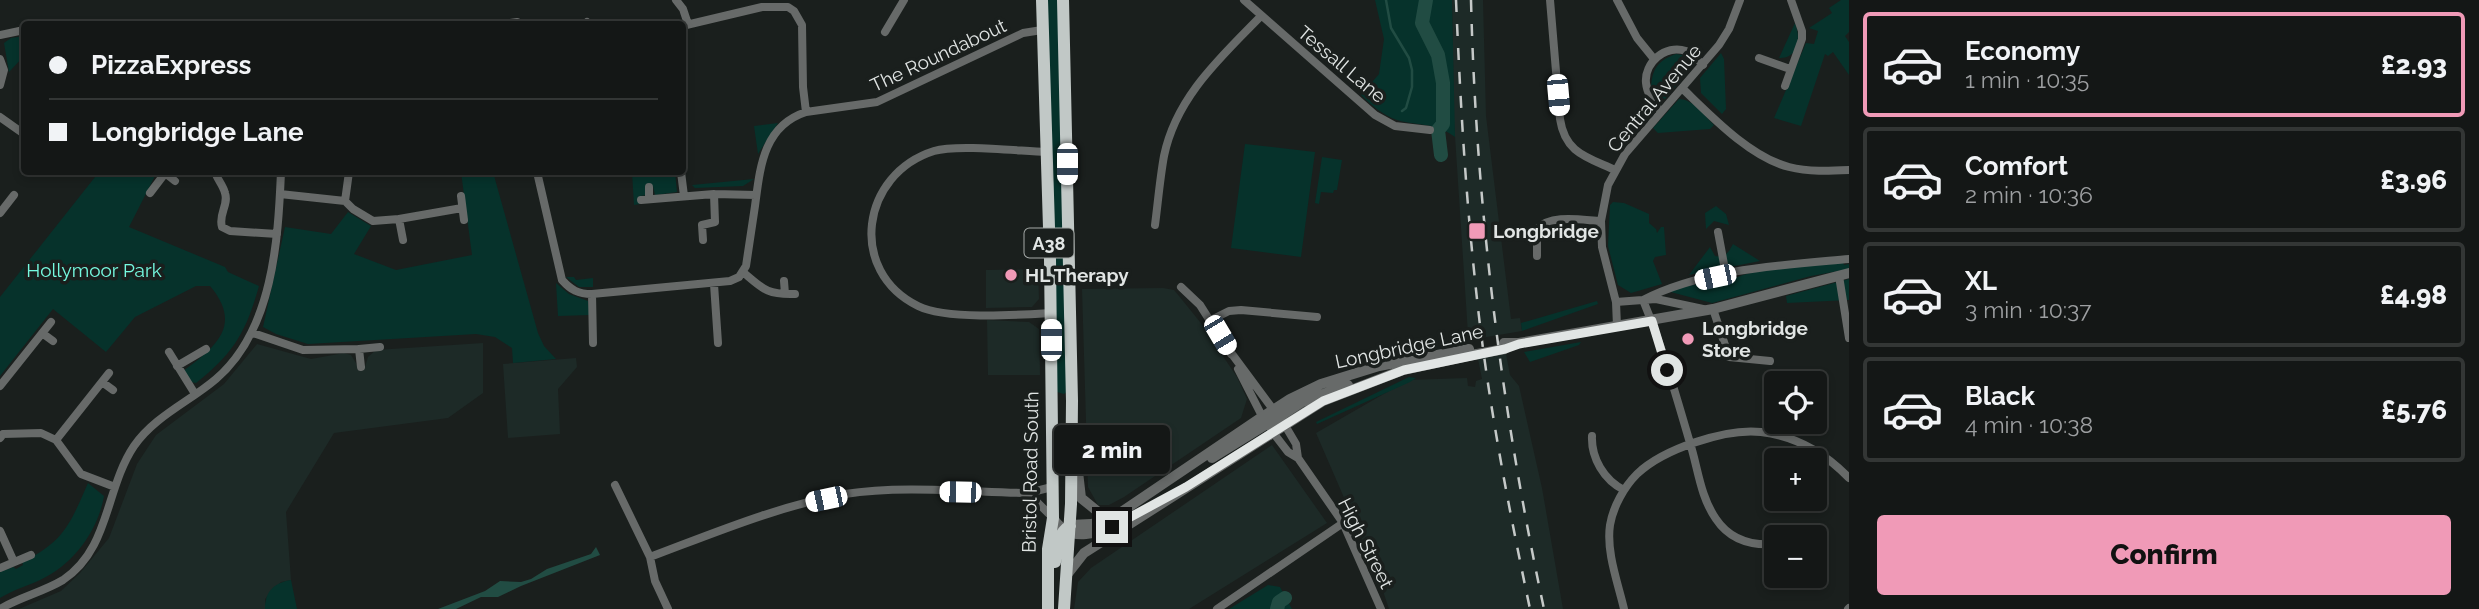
<!DOCTYPE html>
<html lang="en">
<head>
<meta charset="utf-8">
<style>
  :root { --surface:#141716; --page:#1d201f; --text:#f1f3f6; --muted:#9d9fa1; --line:#333635; --accent:#f09ab7 }
  body { margin:0; font-family:Raleway,sans-serif; background:var(--page); color:var(--text); height:100vh; display:flex; flex-direction:column; font-size:26px; white-space:nowrap }
  * { box-sizing:border-box; margin:0 }
  p { font-size:23px; color:var(--muted) }
  .icon { flex:none; width:38px; height:38px; fill:none; stroke:currentColor; stroke-width:2; stroke-linecap:round; stroke-linejoin:round }
  .map { position:relative; flex:1; overflow:hidden }
  .side { display:flex; flex-direction:column; background:var(--surface); width:630px }
  .side>* { flex:none }
  .guide { position:absolute; left:21px; top:21px; width:665px; height:154px; border-radius:7px; box-shadow:0 4px 10px #0003,0 0 0 2px var(--line); display:grid; align-content:center; height:154px; padding:0 28px; background:var(--surface) }
  .buttons { position:absolute; left:1764px; top:371px; display:grid; gap:14px }
  .buttons a { display:grid; place-items:center; width:63px; height:63px; border-radius:7px; background:var(--surface); box-shadow:0 4px 10px #0003,0 0 0 2px var(--line); font-size:35px }
  .end { position:absolute; width:32px; height:32px; margin:-16px; border:9px solid #e1e5e4; background:#111; box-shadow:0 0 0 4px #111 }
  .from { border-radius:50% }
  .bubble { position:absolute; height:49px; border-radius:7px; background:var(--surface); box-shadow:0 4px 10px #0003,0 0 0 2px var(--line); font-size:23px; font-weight:800; line-height:49px; text-align:center }
  .car { position:absolute; width:21px; height:42px; margin:-21px -10px; border-radius:9px; box-shadow:0 0 5px 2px #0007; background:linear-gradient(#fff 24%,#345 0 40%,#fff 0 76%,#345 0 86%,#fff 0) }
  .guide b { display:flex; align-items:center; gap:24px; height:66px; font-size:26px }
  .guide b+b { border-top:2px solid var(--line) }
  .guide i { width:18px; height:18px; background:var(--text) }
  ul { padding:12px 0 0; list-style:none }
  li { display:flex; align-items:center; gap:21px; height:105px; margin:0 14px 10px; padding:0 14px; border:4px solid var(--line); border-radius:7px }
  li div { flex:1 }
  li b { display:block; font-size:26px }
  li em { font-style:normal; font-weight:800 }
  li.on { border-color:var(--accent) }
  li>.icon { width:63px; height:63px; stroke-width:1.5 }
  .cta { display:flex; gap:14px; margin-top:auto; padding:14px 28px }
  .cta a { flex:1; height:80px; border-radius:7px; background:var(--accent); color:#111; font-size:28px; font-weight:800; line-height:80px; text-align:center }
  main { display:flex; flex:1; min-height:0 }
  .map>svg:first-child { display:block }
  .built { fill:#1d2a27 }
  .green { fill:#06322b }
  .water { fill:#214c43 }
  .lines { fill:none; stroke-linecap:round; stroke-linejoin:round }
  .stream { stroke:#214c43; stroke-width:2.5 }
  .river { stroke:#214c43; stroke-width:14 }
  .minor { stroke:#676a69; stroke-width:8 }
  .tertiary { stroke:#676a69; stroke-width:10 }
  .trunk { stroke:#c1c8c6; stroke-width:12 }
  .rail { stroke:#c5c9c8; stroke-width:2.5; stroke-dasharray:12 12; stroke-linecap:butt }
  .tertiary-bridge { stroke:#676a69; stroke-width:10 }
  .route { stroke:#e1e5e4; stroke-width:9 }
  .poi-dot { fill:#f09ab7; stroke:#1a1f1d; stroke-width:2.5 }
  .labels { text-anchor:middle; dominant-baseline:central; stroke-width:7; stroke-linejoin:round; paint-order:stroke }
  .shield { fill:#1a1f1d; stroke:#a5aaa8; stroke-width:2 }
  .shield-label { font-size:18px; font-weight:bold; fill:#e1e5e4 }
  .street-label { font-size:19px; fill:#e1e5e4; stroke:#1a1f1d }
  .poi-label { font-size:19px; font-weight:bold; fill:#e1e5e4; stroke:#1a1f1d; text-anchor:start }
  .park-label { font-size:19px; fill:#75fae0; stroke:#1a1f1d }
</style>
</head>
<body>
<main>
<div class="map">
<svg width="1849" height="609" viewBox="0 0 1849 609">
  <rect width="100%" height="100%" fill="#1a1f1d"/>
  <!-- built -->
  <path class="built" d="M1452,0H1483L1486,116L1511,319L1520,318L1522,331L1475,339L1468,334L1454,121Z
    M1038,269L1039,299L1032,307L986,308V270Z
    M1163,288L1174,290L1179,296L1200,322L1237,377L1247,399L1241,418L1124,497L1109,505H1098L1088,487L1082,289Z
    M987,320L1029,322L1039,329L1040,375H988Z
    M483,343V393L448,418L334,433L286,512L291,580L281,582L265,599V609H19L61,591L80,573L109,538L137,464L156,435L224,384L257,344L311,359L344,353L351,355L359,368L365,367L368,357L376,350Z
    M1506,354L1510,375L1519,386L1542,488L1563,609H1389L1378,576L1316,433L1408,380L1467,378L1468,386L1475,387L1476,381L1482,379L1478,359Z
    M576,358L577,367L558,389L560,434L508,438L503,364Z
    M1272,445L1327,523L1189,609H1074L1078,582L1091,568Z"/>
  <!-- green -->
  <path class="green" d="M1047,0H1059L1068,391L1064,394L1057,392Z
    M1375,0H1452L1455,137C1433,121 1421,127 1397,120C1383,115 1371,105 1361,95L1379,74L1384,39Z
    M1841,0H1849V32L1845,36L1849,42V75L1833,52L1828,56L1825,54L1801,126L1774,118L1806,43L1814,44L1818,31L1809,28L1832,13L1829,8Z
    M1795,23C1801,37 1799,59 1779,58Z
    M24,36V56L9,72L4,43L11,38Z
    M1721,53L1724,59L1726,109L1722,114L1701,93L1700,78Z
    M1676,54C1685,55 1691,57 1693,66L1665,99L1656,95L1651,89C1652,69 1657,61 1676,54Z
    M1679,99C1693,99 1704,115 1714,125L1710,129L1658,133L1653,128Z
    M778,123L758,154L754,126Z
    M1245,144L1315,152L1301,257L1231,248Z
    M1322,157L1342,160L1337,190H1334L1333,193L1321,192L1319,204L1315,203Z
    M99,172H157L129,227L225,267L228,272L259,286C246,332 234,353 196,383L191,382L183,371C216,347 243,325 210,286H196L135,317L106,352L53,309L0,376V297Z
    M461,172H493L538,333L544,346L556,359L513,363L512,348L495,337L476,334L308,344L276,334L263,327L285,227L331,234L348,212L371,226L354,254L396,270L472,255Z
    M632,172H675L677,192L655,195L653,186L647,187V195L640,196V204L634,205Z
    M754,179L743,186L695,188L692,185Z
    M1613,202L1624,203L1649,214V223L1656,229L1657,233L1661,227H1664L1666,255L1655,257L1653,261L1662,284L1631,293L1618,285L1608,246L1610,205Z
    M1716,206L1726,214L1729,225L1714,221L1706,229L1705,213Z
    M1733,244L1760,261L1689,275L1710,247L1715,256L1723,257L1729,251Z
    M1843,262L1844,265L1849,264V269L1811,276L1712,303L1667,291L1719,279L1728,282C1749,267 1815,265 1843,262Z
    M566,277H574L576,280L593,278V287H579Z
    M1849,279V300L1787,303L1786,296Z
    M556,283L569,294L588,301L590,315L558,316Z
    M1597,301L1598,304L1522,331L1521,323Z
    M1581,342L1579,345L1530,362L1524,352Z
    M1409,377L1416,378L1410,382L1317,424L1316,422Z
    M88,483L104,496C98,531 73,565 40,580C27,586 13,590 0,598V572L13,567L16,569L23,565L22,562C64,542 70,524 88,483Z
    M291,580L297,609H265C265,591 274,583 291,580Z
    M1268,585L1280,587L1292,609H1229Z"/>
  <!-- water -->
  <path class="water" d="M596,547L600,555L521,586L498,597H481L456,609H438L485,591L500,581L521,582L531,579L547,569L591,554Z"/>
  <g class="lines">
    <!-- stream -->
    <path class="stream" d="M1386,0L1391,28L1409,58L1412,70V87L1406,108L1402,111"/>
    <!-- river -->
    <path class="river" d="M1426,0L1422,23L1438,55L1443,83V124L1438,130L1441,155
      M1277,609L1279,602L1285,598"/>
    <!-- minor -->
    <path class="minor" d="M676,0L683,9L688,24
      M1244,0L1375,115L1395,126L1430,130
      M1550,0L1560,119C1565,153 1587,157 1615,170
      M1617,0L1637,38L1654,59
      M587,22L589,24
      M503,24L517,22
      M682,26L762,7H788L794,11L802,25L803,87L806,112
      M885,32L904,0
      M0,35L24,30
      M1759,58L1790,69
      M0,59L4,70L0,85
      M1785,86L1802,39V31L1791,0
      M1683,89C1711,116 1750,157 1789,167C1809,172 1829,171 1849,170
      M1661,112C1655,104 1647,95 1646,83C1644,63 1665,44 1686,51C1692,54 1698,60 1703,65
      M0,117L24,134
      M1046,152C1019,151 957,144 934,151C861,174 847,271 918,306C946,320 1018,315 1050,313
      M215,172C217,179 223,185 225,193C229,205 218,214 222,227L230,231L277,234
      M537,172L562,280C571,290 578,294 592,294L730,281L739,277L746,266C749,246 752,226 755,206C760,168 763,126 806,112L877,102L1023,33L1042,30
      M681,172L684,196
      M165,173L175,181
      M649,187V199
      M150,193L166,172
      M280,194L345,201L353,209L373,221L399,219L462,208
      M461,196L464,220
      M641,200L714,194L756,195
      M345,201L349,172
      M0,213L14,195
      M399,219L403,240
      M1155,225C1158,202 1160,178 1164,156C1176,97 1221,57 1261,16
      M1718,232L1726,275
      M703,240L702,225L715,222L714,194
      M1537,256V229C1551,214 1581,220 1601,221
      M743,272C763,289 767,295 795,294
      M1839,276L1849,338
      M784,281L785,294
      M714,284L718,343
      M1181,287L1200,305L1231,354
      M592,294L593,343
      M1643,300C1662,346 1676,395 1690,443C1698,468 1700,496 1716,519C1730,540 1752,546 1776,544
      M1643,300C1703,269 1783,265 1849,259
      M1616,302L1602,247L1601,221L1608,185L1625,154L1719,45L1729,29L1740,0
      M1713,309L1729,357L1770,361
      M1211,320L1229,311L1241,310L1317,317
      M1617,326L1616,302L1656,299L1703,309
      M42,333L53,341
      M253,333L303,350L359,349L361,367
      M359,349L380,347
      M1229,350L1275,412
      M169,352L195,394
      M177,366L206,349
      M1238,369L1264,420
      M102,382L113,390
      M0,386L51,322
      M1283,422L1296,444L1298,458L1343,523L1381,609
      M1271,430L1288,452L1298,458
      M1592,436C1591,458 1604,480 1624,490
      M0,438L3,434L41,433L56,440L81,474L115,487
      M56,440L109,373
      M615,485L650,557L655,581L668,609
      M1028,493L1053,518
      M0,531L14,562
      M650,557C714,533 778,506 845,494C900,485 971,492 1028,493L1052,487
      M0,568L31,555
      M0,609C20,597 43,592 63,580C110,549 105,489 134,446C155,416 189,402 216,379C273,330 278,241 281,172
      M1217,609L1343,523
      M1624,609C1618,583 1606,552 1610,525C1613,507 1624,487 1637,474C1663,449 1726,428 1761,432C1796,436 1825,453 1849,478
      M1848,609L1849,608"/>
    <!-- tertiary -->
    <path class="tertiary" d="M1504,343H1519L1713,309L1849,273
      M1262,417H1279L1302,402L1348,385
      M1076,454L1081,498L1102,515L1111,519
      M1212,458L1267,424L1285,425
      M1053,518C1070,545 1100,533 1124,520
      M1070,525L1091,524L1111,519L1262,417L1290,399L1321,384L1379,366L1469,349
      M1066,576L1084,553L1323,401L1403,370L1477,354"/>
    <!-- trunk -->
    <path class="trunk" d="M1042,0L1050,260L1053,518L1048,549V609
      M1063,0L1072,401L1071,504L1064,609
      M1055,562C1056,548 1058,533 1070,526"/>
    <!-- rail -->
    <path class="rail" d="M1456,0C1460,94 1465,187 1475,280C1486,391 1507,500 1530,609
      M1471,0C1476,204 1501,409 1544,609"/>
    <!-- tertiary-bridge -->
    <path class="tertiary-bridge" d="M1477,354L1505,349"/>
  </g>
  <g class="lines">
    <!-- route -->
    <path class="route" d="M1112,527L1186,487L1323,401L1404,370L1505,349L1519,344L1652,321L1667,370"/>
  </g>
  <!-- markers -->
  <g class="poi-dot">
    <rect x="1468" y="222" width="18" height="18" rx="3.5"/>
    <circle cx="1011" cy="275" r="7"/>
    <circle cx="1688" cy="339" r="7"/>
  </g>
  <g class="labels">
    <!-- shield labels -->
    <rect class="shield" x="1024.5" y="228.5" width="49" height="29" rx="5"/>
    <g class="shield-label">
      <text x="1049" y="243">A38</text>
    </g>
    <!-- street labels -->
    <g class="street-label">
      <text transform="translate(938 55) rotate(-25)">The Roundabout</text>
      <text transform="translate(1342 64) rotate(40)">Tessall Lane</text>
      <text transform="translate(1654 98) rotate(-50)">Central Avenue</text>
      <text transform="translate(1409 346) rotate(-12)">Longbridge Lane</text>
      <text transform="translate(1030 472) rotate(-89)">Bristol Road South</text>
      <text transform="translate(1366 543) rotate(63)">High Street</text>
    </g>
    <!-- poi labels -->
    <g class="poi-label">
      <text x="1493" y="231">Longbridge</text>
      <text x="1025" y="275">HL Therapy</text>
      <text x="1702" y="328">Longbridge<tspan x="1702" dy="22">Store</tspan></text>
    </g>
    <!-- park labels -->
    <g class="park-label">
      <text x="94" y="270">Hollymoor Park</text>
    </g>
  </g>
</svg>
<div class="buttons">
<a><svg class="icon" aria-label="locate" viewBox="0 0 24 24"><circle cx="12" cy="12" r="6"/><path d="M12 2v4M12 18v4M2 12h4M18 12h4"/></svg></a>
<a>+</a>
<a>−</a>
</div>
<i class="end from" style="left:1667px;top:370px"></i>
<i class="end" style="left:1112px;top:527px"></i>
<div class="bubble" style="left:1054px;top:425px;width:116px">2 min</div>
<i class="car" style="left:1558px;top:95px;rotate:175deg"></i>
<i class="car" style="left:1067px;top:164px;rotate:180deg"></i>
<i class="car" style="left:1715px;top:277px;rotate:258deg"></i>
<i class="car" style="left:1220px;top:335px;rotate:149deg"></i>
<i class="car" style="left:1051px;top:340px;rotate:0deg"></i>
<i class="car" style="left:960px;top:492px;rotate:271deg"></i>
<i class="car" style="left:826px;top:499px;rotate:258deg"></i>
<div class="guide">
<b><i class="from"></i>PizzaExpress</b>
<b><i></i>Longbridge Lane</b>
</div>
</div>
<section class="side">
<ul>
<li class="on"><svg class="icon" aria-label="car" viewBox="0 0 24 24"><path d="M5 17H2v-5l4-1 3-4h7l3 4 3 1v5h-3M9 17h6M6 11h13"/><circle cx="7" cy="17" r="2"/><circle cx="17" cy="17" r="2"/></svg><div><b>Economy</b><p>1 min · 10:35</p></div><em>£2.93</em></li>
<li><svg class="icon" aria-label="car" viewBox="0 0 24 24"><path d="M5 17H2v-5l4-1 3-4h7l3 4 3 1v5h-3M9 17h6M6 11h13"/><circle cx="7" cy="17" r="2"/><circle cx="17" cy="17" r="2"/></svg><div><b>Comfort</b><p>2 min · 10:36</p></div><em>£3.96</em></li>
<li><svg class="icon" aria-label="car" viewBox="0 0 24 24"><path d="M5 17H2v-5l4-1 3-4h7l3 4 3 1v5h-3M9 17h6M6 11h13"/><circle cx="7" cy="17" r="2"/><circle cx="17" cy="17" r="2"/></svg><div><b>XL</b><p>3 min · 10:37</p></div><em>£4.98</em></li>
<li><svg class="icon" aria-label="car" viewBox="0 0 24 24"><path d="M5 17H2v-5l4-1 3-4h7l3 4 3 1v5h-3M9 17h6M6 11h13"/><circle cx="7" cy="17" r="2"/><circle cx="17" cy="17" r="2"/></svg><div><b>Black</b><p>4 min · 10:38</p></div><em>£5.76</em></li>
</ul>
<div class="cta"><a>Confirm</a></div>
</section>
</main>
</body>
</html>
